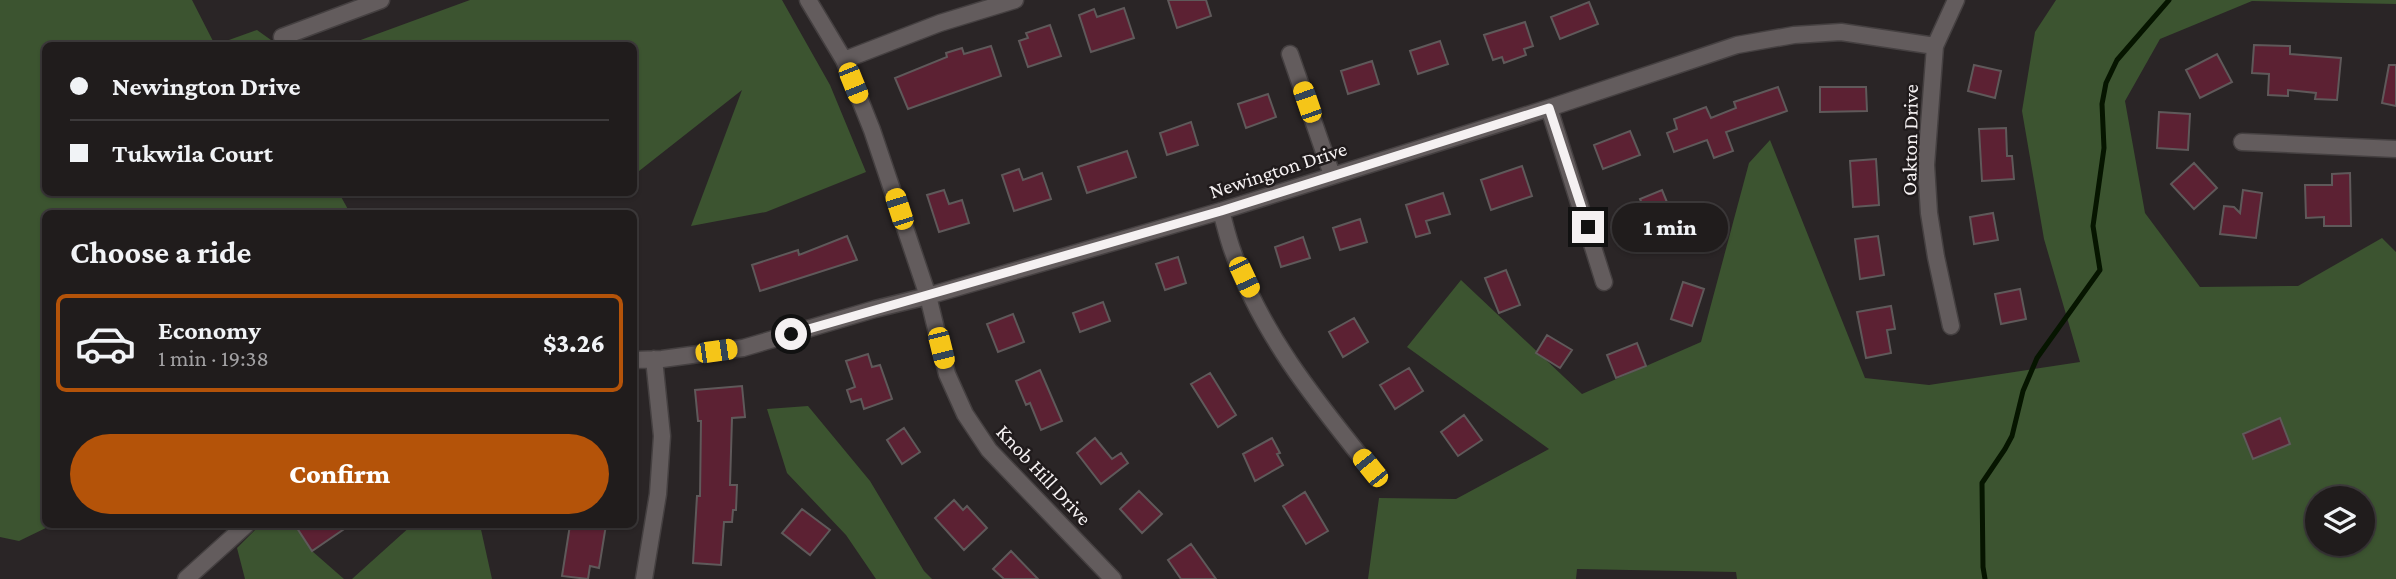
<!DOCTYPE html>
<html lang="en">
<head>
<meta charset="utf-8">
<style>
  :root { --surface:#201c1c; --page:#282525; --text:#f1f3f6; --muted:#a2a1a3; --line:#3d3a3b; --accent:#b45309 }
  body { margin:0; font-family:"Crimson Pro",serif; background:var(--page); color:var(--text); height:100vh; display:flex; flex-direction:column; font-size:26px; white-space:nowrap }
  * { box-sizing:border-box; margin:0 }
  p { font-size:23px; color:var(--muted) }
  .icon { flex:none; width:38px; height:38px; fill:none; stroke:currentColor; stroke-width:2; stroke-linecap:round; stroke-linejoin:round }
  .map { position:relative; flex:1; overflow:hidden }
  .side { position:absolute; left:42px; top:210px; width:595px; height:318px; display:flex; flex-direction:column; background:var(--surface); border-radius:10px; box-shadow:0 2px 5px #0004,0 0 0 2px var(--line) }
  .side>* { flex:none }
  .hud { position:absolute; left:42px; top:42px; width:595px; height:154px; border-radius:10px; box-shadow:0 2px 5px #0004,0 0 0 2px var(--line); display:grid; align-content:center; height:154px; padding:0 28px; background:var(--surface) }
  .fabs { position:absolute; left:2305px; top:486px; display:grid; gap:14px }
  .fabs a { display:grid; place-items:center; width:70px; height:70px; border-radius:50%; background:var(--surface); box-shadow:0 2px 5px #0004,0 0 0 2px var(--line); font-size:35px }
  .end { position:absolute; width:32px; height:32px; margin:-16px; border:9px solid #f5f1f2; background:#111; box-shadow:0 0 0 4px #111 }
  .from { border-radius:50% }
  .bubble { position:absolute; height:49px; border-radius:24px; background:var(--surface); box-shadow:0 2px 5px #0004,0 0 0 2px var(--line); font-size:23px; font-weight:800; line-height:49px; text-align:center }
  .car { position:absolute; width:21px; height:42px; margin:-21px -10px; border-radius:9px; box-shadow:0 0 5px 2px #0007; background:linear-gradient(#f5c518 24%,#345 0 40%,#f5c518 0 76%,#345 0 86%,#f5c518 0) }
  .hud b { display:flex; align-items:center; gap:24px; height:66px; font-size:26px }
  .hud b+b { border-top:2px solid var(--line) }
  .hud i { width:18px; height:18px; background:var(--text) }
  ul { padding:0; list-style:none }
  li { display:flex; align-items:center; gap:21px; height:98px; margin:0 14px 10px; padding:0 14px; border:4px solid transparent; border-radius:10px }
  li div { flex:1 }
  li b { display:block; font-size:26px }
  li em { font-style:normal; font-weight:800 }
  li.active { border-color:var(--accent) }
  li>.icon { width:63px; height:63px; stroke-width:1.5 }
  h2 { padding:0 28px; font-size:32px; line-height:84px }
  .action { display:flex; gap:14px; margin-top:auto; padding:14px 28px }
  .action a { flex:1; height:80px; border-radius:42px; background:var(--accent); color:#fff; font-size:28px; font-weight:800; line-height:80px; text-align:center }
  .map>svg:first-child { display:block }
  .green { fill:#3c5430; fill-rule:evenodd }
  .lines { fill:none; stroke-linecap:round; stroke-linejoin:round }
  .stream { stroke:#061500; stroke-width:5 }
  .building { fill:#5c2133; stroke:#5f595a; stroke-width:2 }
  .street-casing { stroke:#454041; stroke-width:19 }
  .street { stroke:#635c5d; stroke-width:16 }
  .route { stroke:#f5f1f2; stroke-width:9 }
  .labels { text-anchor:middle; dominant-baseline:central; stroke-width:5; stroke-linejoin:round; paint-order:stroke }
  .street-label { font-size:21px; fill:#f5f1f2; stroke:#201b1c }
</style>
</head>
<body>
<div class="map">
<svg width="2396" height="579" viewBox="0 0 2396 579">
  <rect width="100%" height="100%" fill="#2a2526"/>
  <!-- green -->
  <path class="green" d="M0,0H192L215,45L257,30L278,45L46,46V192L339,193L350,213L46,214V525H52L19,541L0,537Z
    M470,0H782L830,85L866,172L766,212L691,226L742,90L634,175V46L347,45Z
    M2056,0H2396V4L2252,1L2160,39L2125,101L2145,213L2200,287L2298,286L2382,238L2396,252V579H1737L1736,572L1577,569L1576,579H1368L1379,498L1456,499L1549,449L1407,347L1461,280L1582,394L1701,342L1749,163L1770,140L1865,378L1929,385L2080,362L2044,239L2022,111L2035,32ZM2317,499H2362V544H2317Z
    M808,406L870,481L924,571L932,579H876L846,535L787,473L767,409Z
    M260,525H297L296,527L312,551L344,579H245L237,548Z
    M412,525H480L492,579H352Z"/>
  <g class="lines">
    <!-- stream -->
    <path class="stream" d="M1985,579L1983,567L1982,483L2005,449L2012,436L2023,391L2037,358L2100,270L2093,226L2104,148L2102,104L2106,83L2117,60L2169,0"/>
  </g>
  <!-- building -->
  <path class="building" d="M1168,0H1206L1211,16L1177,28Z
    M1589,2L1598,24L1560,39L1551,17Z
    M1124,8L1134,38L1091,52L1079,15L1094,9L1097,17Z
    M1525,22L1533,46L1524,49L1526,55L1504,63L1502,57L1493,60L1484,35Z
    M1050,25L1061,56L1028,67L1019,41L1028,38L1026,33Z
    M1440,41L1448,64L1418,74L1410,51Z
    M2254,45L2290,46V54L2341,58L2337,100L2315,99L2316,93L2288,90V96L2268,95L2269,74L2252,73Z
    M991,46L1001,76L908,109L895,78L947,57L946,53L962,48L964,54Z
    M2217,54L2232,82L2200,98L2186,70Z
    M1372,61L1379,84L1348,94L1341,71Z
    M1974,65L2001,71L1995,98L1968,91Z
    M2389,65H2396V106L2382,103Z
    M1778,87L1787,111L1726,132L1733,151L1714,158L1707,140L1674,152L1667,133L1677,129L1674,119L1706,107L1711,118L1736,108L1734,102Z
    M1820,87H1866L1867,111L1820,112Z
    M1268,94L1276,117L1246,128L1238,104Z
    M2159,112L2190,114L2188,150L2157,148Z
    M1191,122L1198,145L1167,155L1160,133Z
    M2006,128L2007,156H2012L2014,179L1982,181L1979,129Z
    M1630,131L1640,155L1603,169L1594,145Z
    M1127,151L1136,177L1087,193L1078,167Z
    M1876,159L1879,205L1853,207L1850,161Z
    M2194,163L2217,188L2194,209L2171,184Z
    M1522,166L1532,196L1491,210L1481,180Z
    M1019,169L1023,180L1042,173L1051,199L1014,211L1002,175Z
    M2350,173L2351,226H2324V217L2306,218L2305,185H2332V174Z
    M944,190L949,204L962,200L969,223L939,232L927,195Z
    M1662,190L1682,239L1660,248L1640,199Z
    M2243,190L2262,193L2256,238L2220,234L2224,206L2234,207L2240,213Z
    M1443,193L1450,214L1426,221L1430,233L1416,237L1406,205Z
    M1993,213L1998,240L1974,244L1970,217Z
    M1360,219L1367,242L1340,250L1333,228Z
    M847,236L857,260L760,291L752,265L798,250L799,255Z
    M1878,236L1884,275L1860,279L1855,239Z
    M1303,237L1310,258L1281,267L1275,247Z
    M1178,257L1186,283L1165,290L1156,264Z
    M1506,270L1520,305L1499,313L1485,278Z
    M1683,282L1704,289L1692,326L1671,319Z
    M2020,289L2026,319L2001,324L1995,294Z
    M1103,302L1110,321L1080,332L1073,313Z
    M1891,306L1895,329L1887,330L1891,353L1866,358L1857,312Z
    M1013,314L1024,342L998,352L987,324Z
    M1354,318L1368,342L1343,357L1329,332Z
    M1547,335L1572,350L1560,368L1536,353Z
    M1637,343L1646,366L1616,378L1607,355Z
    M868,354L872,367L880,365L892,399L864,409L861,399L851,402L847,390L855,387L846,361Z
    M1409,368L1423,391L1395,409L1380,385Z
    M1040,370L1062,421L1041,430L1030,403L1026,405L1016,381Z
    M1210,373L1236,415L1218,427L1191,384Z
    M742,386L745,417L732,418L730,485H737L736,510H733L732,522H724L721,565L693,563L697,496H700L701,421H698L695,390Z
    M1464,415L1482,440L1458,456L1441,432Z
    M2280,418L2290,444L2253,459L2243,434Z
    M904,428L920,452L902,464L887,440Z
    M1095,438L1112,459L1121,453L1128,463L1101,484L1077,453Z
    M1272,438L1280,453L1277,454L1283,465L1255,481L1243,454Z
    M1139,491L1162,514L1142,533L1120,509Z
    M1305,492L1328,531L1306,544L1283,506Z
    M954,500L963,510L967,506L987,528L964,550L935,518Z
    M802,509L830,530L810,555L782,533Z
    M295,525H350L312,551Z
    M570,525H606L599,568L590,566L588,579L562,576Z
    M1191,544L1216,579H1181L1168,560Z
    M1011,551L1038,579H1004L993,569Z"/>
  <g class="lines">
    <defs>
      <path id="street" d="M808,0L844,60L872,130L928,296L947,374L965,414L989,450L1113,579
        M282,37L381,0
        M1290,54L1332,175
        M844,60L940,23L1015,0
        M1549,108L1604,282
        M2242,142L2396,149
        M1221,211C1225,225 1228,239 1233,252C1261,334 1317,402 1370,468
        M1951,326L1936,257L1929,213L1926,165L1935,46L1956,0
        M634,360L662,359L743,348L875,309L928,296L1221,211L1549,108L1737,45L1794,35L1841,32L1935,46
        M186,579L246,525
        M644,579L658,494L662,436L654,359"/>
    </defs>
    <!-- street casing -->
    <use href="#street" class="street-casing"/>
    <!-- street -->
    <use href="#street" class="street"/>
  </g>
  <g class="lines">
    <!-- route -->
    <path class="route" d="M791,334L1221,211L1549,108L1588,227"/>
  </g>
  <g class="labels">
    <!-- street labels -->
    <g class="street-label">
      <text transform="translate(1910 140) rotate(-89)">Oakton Drive</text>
      <text transform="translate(1278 170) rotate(-18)">Newington Drive</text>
      <text transform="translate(1044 475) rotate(47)">Knob Hill Drive</text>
    </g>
  </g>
</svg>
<div class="fabs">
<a><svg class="icon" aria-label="layers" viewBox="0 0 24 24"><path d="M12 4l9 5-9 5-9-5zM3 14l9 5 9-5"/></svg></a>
</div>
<i class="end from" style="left:791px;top:334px"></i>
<i class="end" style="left:1588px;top:227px"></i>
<div class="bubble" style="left:1612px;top:203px;width:116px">1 min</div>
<i class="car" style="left:853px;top:83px;rotate:158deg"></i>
<i class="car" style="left:1307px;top:102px;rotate:341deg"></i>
<i class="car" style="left:899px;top:209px;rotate:342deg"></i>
<i class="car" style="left:1244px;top:277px;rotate:155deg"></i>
<i class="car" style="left:941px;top:348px;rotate:166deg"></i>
<i class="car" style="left:716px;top:351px;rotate:82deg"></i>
<i class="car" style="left:1370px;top:468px;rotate:321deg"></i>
<div class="hud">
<b><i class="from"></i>Newington Drive</b>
<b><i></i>Tukwila Court</b>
</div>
<section class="side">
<h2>Choose a ride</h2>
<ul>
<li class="active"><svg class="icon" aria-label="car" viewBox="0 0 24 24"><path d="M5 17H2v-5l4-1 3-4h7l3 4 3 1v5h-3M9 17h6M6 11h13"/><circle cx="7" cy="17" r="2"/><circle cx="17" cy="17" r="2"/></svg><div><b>Economy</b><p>1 min · 19:38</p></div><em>$3.26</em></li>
</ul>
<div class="action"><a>Confirm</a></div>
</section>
</div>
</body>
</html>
